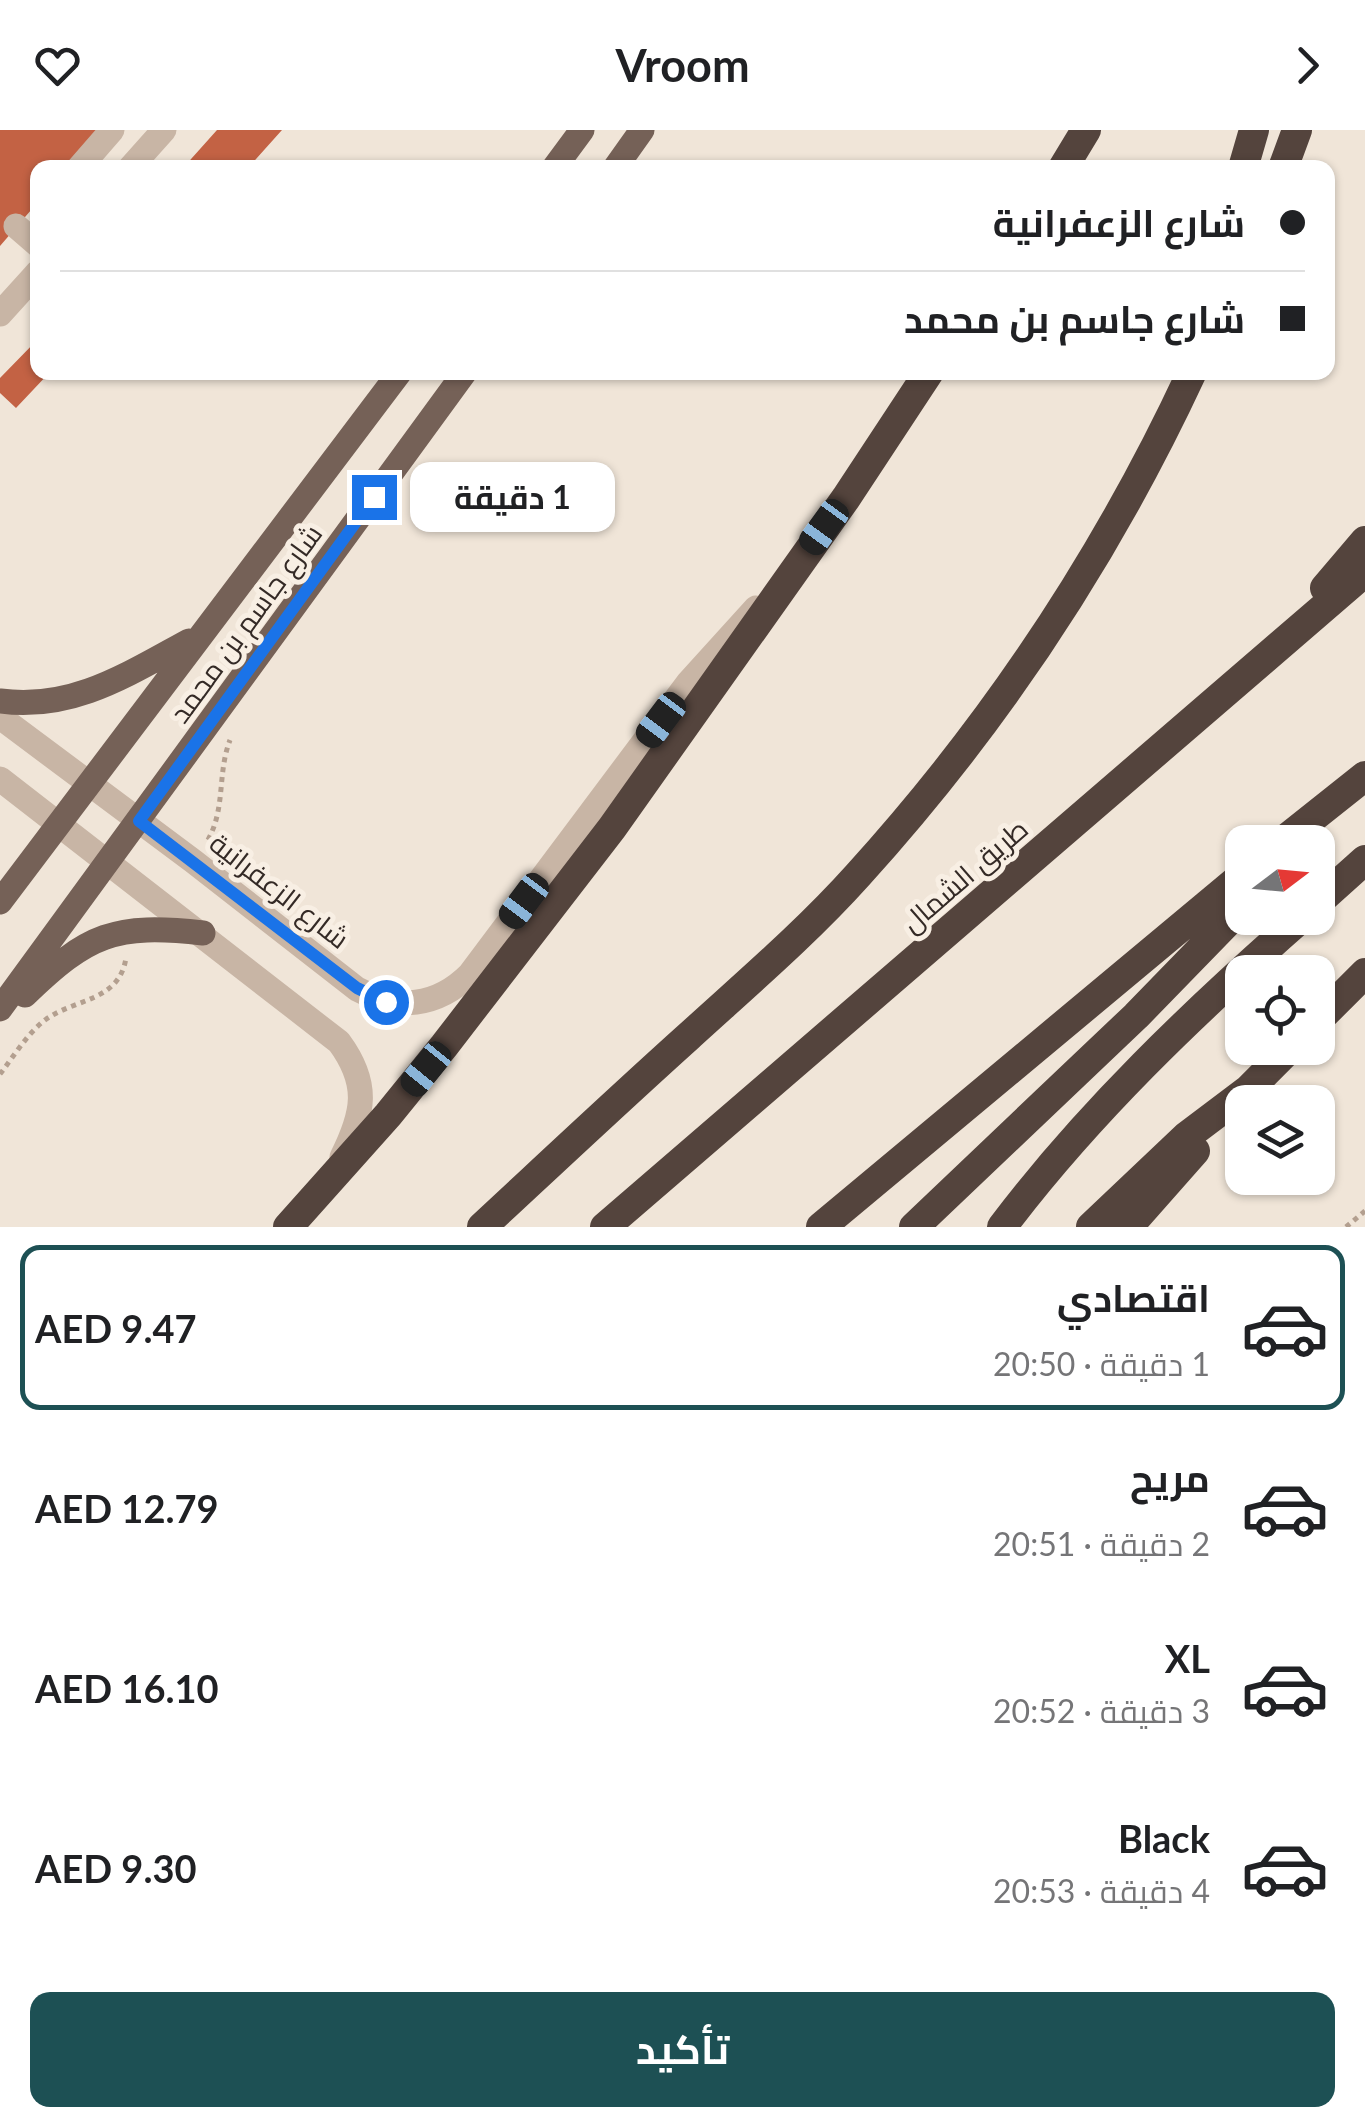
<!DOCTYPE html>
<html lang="ar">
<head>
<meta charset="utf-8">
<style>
  :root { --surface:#fff; --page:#f6f6f6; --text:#202124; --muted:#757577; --line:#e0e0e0; --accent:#1d5054 }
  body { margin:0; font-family:Lato,Cairo,sans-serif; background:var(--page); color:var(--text); direction:rtl; height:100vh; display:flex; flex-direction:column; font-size:38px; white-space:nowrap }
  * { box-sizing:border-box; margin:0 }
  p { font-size:32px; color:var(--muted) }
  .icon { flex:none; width:55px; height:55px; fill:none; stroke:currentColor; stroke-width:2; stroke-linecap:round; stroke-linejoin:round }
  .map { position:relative; height:1097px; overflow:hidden; direction:ltr }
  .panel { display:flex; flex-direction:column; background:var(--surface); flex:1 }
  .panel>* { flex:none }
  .guide { position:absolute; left:30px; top:30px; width:1305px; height:220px; border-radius:20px; box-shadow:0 2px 8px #0004; direction:rtl; display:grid; align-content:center; height:220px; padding:0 30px; background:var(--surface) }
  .needle { width:65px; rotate:74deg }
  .controls { position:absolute; left:1225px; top:695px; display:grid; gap:20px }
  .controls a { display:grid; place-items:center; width:110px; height:110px; border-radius:20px; background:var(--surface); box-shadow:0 2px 8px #0004; font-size:50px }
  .end { position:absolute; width:45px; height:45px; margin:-22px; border:12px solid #1a73e8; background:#fff; box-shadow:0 0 0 5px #fff }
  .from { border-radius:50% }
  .bubble { position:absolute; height:70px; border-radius:20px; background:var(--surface); box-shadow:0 2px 8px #0004; font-size:32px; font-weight:700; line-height:70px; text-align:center; direction:rtl }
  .car { position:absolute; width:30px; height:60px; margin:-30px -15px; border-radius:12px; box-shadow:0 0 8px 2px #0007; background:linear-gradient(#222 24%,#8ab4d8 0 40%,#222 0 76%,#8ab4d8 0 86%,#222 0) }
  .guide b { display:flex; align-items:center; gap:35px; height:95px; font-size:38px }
  .guide b+b { border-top:2px solid var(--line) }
  .guide i { width:25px; height:25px; background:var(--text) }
  ul { padding:18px 0 0; list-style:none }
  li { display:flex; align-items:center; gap:30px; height:165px; margin:0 20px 15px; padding:0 10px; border:5px solid transparent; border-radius:20px }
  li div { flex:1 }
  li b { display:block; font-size:38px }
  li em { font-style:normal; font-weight:700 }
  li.selected { border-color:var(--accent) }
  li>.icon { width:90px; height:90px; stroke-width:1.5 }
  .primary-button { display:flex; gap:20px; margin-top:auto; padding:20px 30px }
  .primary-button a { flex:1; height:115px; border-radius:20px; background:var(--accent); color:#fff; font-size:40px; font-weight:700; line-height:115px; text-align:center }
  header { display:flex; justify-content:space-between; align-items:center; height:130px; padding:0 30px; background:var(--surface); font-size:45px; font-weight:700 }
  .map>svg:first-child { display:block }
  .building { fill:#c36244 }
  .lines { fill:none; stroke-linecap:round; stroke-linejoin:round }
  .path { stroke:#b39f8f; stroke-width:5; stroke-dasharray:5 5; stroke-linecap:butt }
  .minor { stroke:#c8b5a5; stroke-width:25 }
  .major { stroke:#756157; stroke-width:25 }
  .highway { stroke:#54443d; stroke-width:30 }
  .route { stroke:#1a73e8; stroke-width:12 }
  .labels { text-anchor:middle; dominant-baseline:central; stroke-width:10; stroke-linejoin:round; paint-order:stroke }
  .street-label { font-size:28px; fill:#342a26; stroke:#f8efe4 }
</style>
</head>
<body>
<header><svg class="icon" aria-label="forward" viewBox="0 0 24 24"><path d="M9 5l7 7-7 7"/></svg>Vroom<svg class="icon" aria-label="heart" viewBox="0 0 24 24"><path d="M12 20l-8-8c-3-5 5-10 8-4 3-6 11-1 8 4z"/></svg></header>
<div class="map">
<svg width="1365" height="1097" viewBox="0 0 1365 1097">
  <rect width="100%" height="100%" fill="#f0e5d8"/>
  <!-- building -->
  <path class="building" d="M0,0H99L67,38H38V72L0,116Z
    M217,0H282L248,38H183Z
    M38,209V242H50L16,278L0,263V248Z"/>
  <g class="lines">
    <!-- path -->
    <path class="path" d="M208,710C226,677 217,644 230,610
      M0,944C14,926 27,904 45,890C75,868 119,872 126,828
      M1346,1097L1365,1081"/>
    <!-- minor -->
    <path class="minor" d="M79,38L112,0
      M130,38L164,0
      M16,96L38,115
      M0,184L38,142
      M0,587L193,731L357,859C397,881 437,877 470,844L688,553L756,478
      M0,649L339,912C370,954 364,983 342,1027"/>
    <!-- major -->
    <path class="major" d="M554,38L582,0
      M615,38L642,0
      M0,571C72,581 128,544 189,511
      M0,772L400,242
      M25,865C88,804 115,793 203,803
      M0,879L465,242"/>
    <!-- highway -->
    <path class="highway" d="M1063,38L1086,0
      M1243,38L1254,0
      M1283,38L1297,0
      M1325,458L1365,411
      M1282,712L1365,646
      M1318,772L1365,730
      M1318,890L1365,843
      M288,1097L388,985L444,916L612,698L846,368L929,242
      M482,1097C551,1033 619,969 688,907C746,854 806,803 858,745C995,594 1106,427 1192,242
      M605,1097L1365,442
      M821,1097L1242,746
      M914,1097L1136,886L1242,777
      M1002,1097C1088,983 1194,882 1301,788
      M1091,1097L1187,1006L1248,960L1290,918
      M1128,1097L1195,1021"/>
  </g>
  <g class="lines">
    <!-- route -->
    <path class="route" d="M374,367L139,691L357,858L386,872"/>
  </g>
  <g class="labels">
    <!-- street labels -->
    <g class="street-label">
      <text transform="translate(245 493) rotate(-54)">شارع جاسم بن محمد</text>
      <text transform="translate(964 745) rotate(-41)">طريق الشمال</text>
      <text transform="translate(280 760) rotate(38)">شارع الزعفرانية</text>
    </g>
  </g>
</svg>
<div class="controls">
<a><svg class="needle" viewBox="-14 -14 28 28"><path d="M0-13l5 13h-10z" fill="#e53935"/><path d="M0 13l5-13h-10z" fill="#757577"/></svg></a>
<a><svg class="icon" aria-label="locate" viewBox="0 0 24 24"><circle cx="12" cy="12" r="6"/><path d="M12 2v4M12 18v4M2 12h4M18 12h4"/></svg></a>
<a><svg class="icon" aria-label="layers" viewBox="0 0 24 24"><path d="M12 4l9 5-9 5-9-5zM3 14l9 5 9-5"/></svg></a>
</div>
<i class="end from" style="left:386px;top:872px"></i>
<i class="end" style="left:374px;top:367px"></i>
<div class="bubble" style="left:410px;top:332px;width:205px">1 دقيقة</div>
<i class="car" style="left:824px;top:397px;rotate:216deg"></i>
<i class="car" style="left:661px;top:590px;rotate:217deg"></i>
<i class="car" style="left:524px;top:771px;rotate:217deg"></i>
<i class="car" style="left:426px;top:939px;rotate:219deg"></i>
<div class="guide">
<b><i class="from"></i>شارع الزعفرانية</b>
<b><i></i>شارع جاسم بن محمد</b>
</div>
</div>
<section class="panel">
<ul>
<li class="selected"><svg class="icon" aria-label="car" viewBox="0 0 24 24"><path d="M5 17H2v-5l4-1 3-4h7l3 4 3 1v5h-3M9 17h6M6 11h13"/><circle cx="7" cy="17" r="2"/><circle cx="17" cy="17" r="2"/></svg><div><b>اقتصادي</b><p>1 دقيقة · 20:50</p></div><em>AED 9.47</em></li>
<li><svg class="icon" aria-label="car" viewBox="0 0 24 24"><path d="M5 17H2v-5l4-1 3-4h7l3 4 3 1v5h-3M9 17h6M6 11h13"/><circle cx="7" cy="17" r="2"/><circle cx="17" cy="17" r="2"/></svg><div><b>مريح</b><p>2 دقيقة · 20:51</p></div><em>AED 12.79</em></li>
<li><svg class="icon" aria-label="car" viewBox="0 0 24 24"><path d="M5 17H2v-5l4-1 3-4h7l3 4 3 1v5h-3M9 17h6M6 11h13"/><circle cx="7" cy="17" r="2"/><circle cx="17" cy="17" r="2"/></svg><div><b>XL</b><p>3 دقيقة · 20:52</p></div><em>AED 16.10</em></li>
<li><svg class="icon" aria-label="car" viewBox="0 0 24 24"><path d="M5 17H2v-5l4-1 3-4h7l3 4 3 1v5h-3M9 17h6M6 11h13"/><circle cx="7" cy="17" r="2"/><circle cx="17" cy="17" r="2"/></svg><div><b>Black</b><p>4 دقيقة · 20:53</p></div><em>AED 9.30</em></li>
</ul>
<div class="primary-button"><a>تأكيد</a></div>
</section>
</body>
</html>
